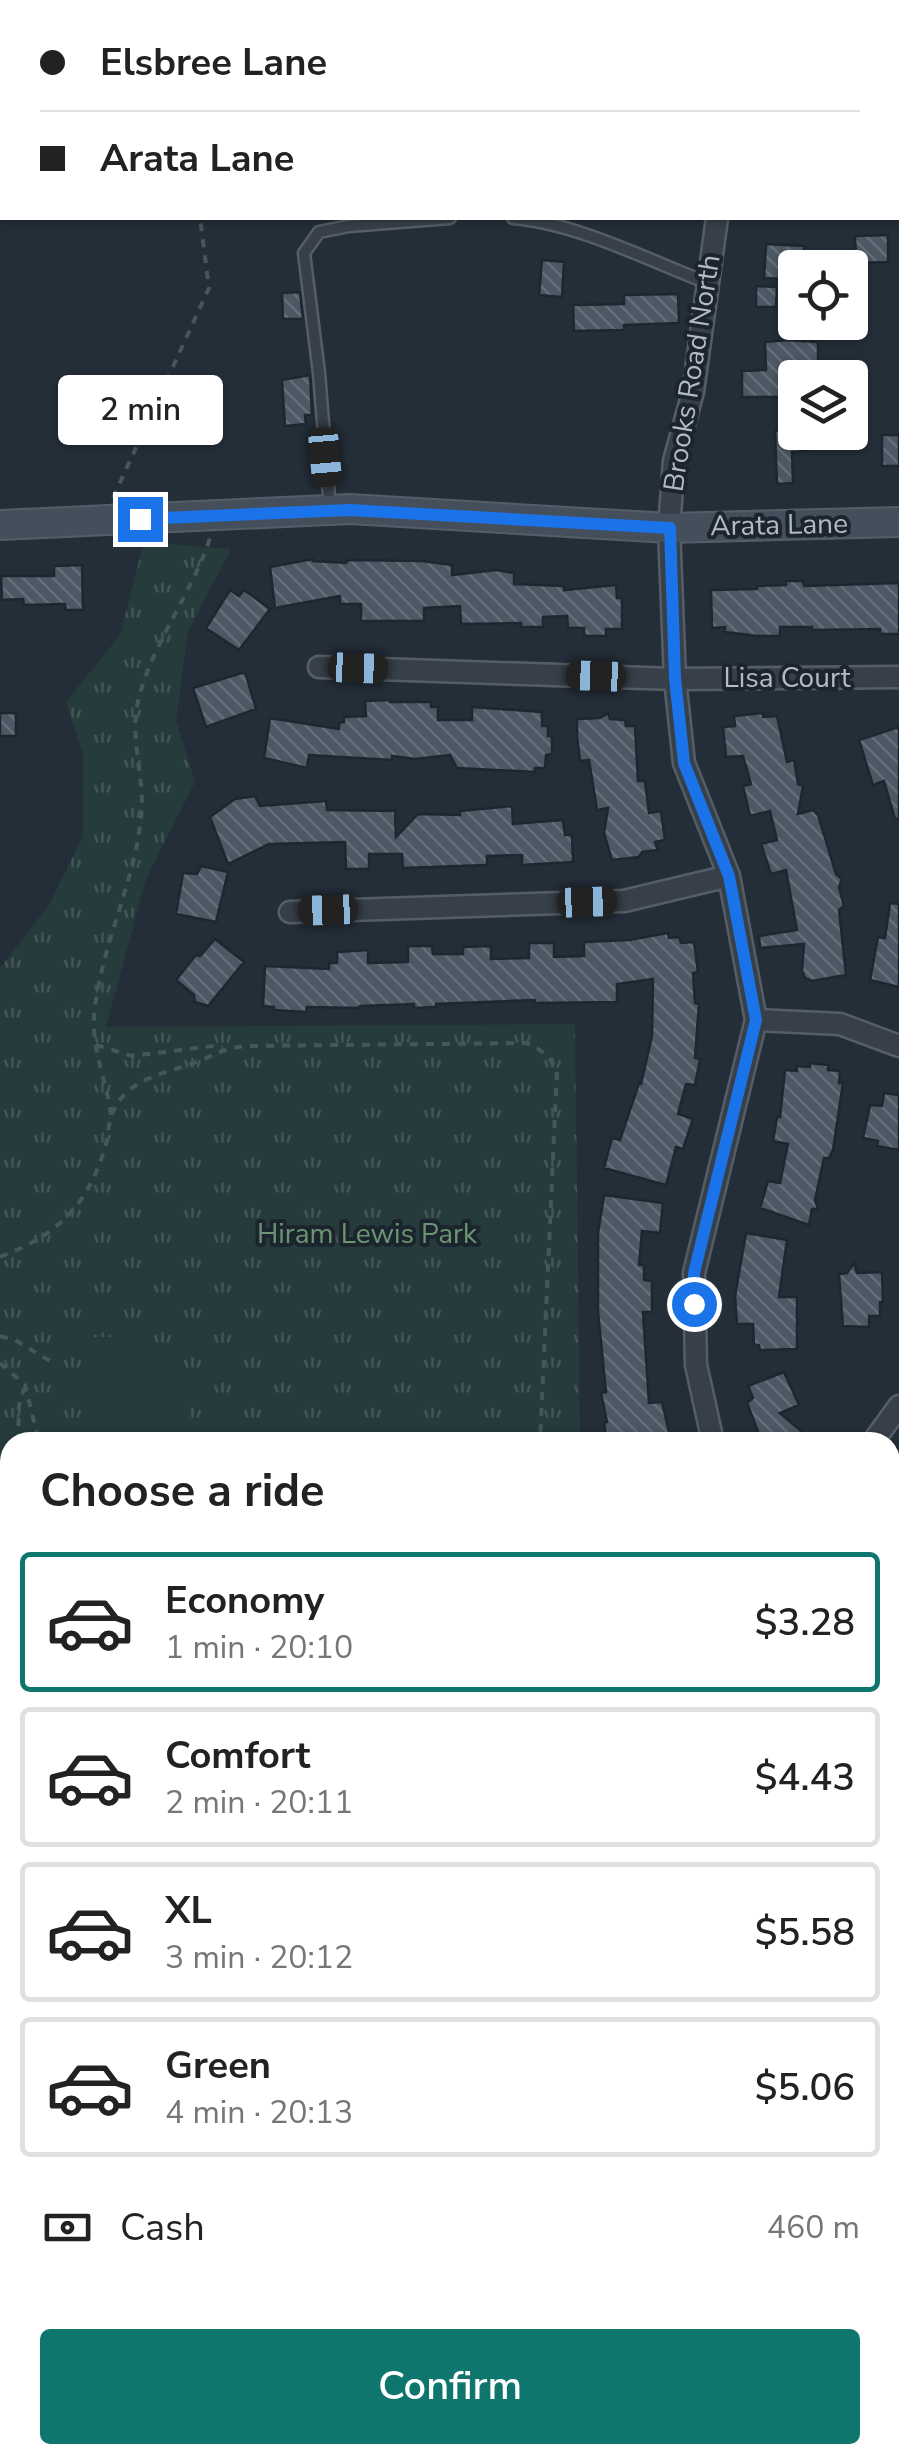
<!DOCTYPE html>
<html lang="en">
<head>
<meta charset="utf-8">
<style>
  :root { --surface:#fff; --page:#f6f6f6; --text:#222; --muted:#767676; --line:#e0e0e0; --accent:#0f766e }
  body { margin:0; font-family:"Nunito Sans",sans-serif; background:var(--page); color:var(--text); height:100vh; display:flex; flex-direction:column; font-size:38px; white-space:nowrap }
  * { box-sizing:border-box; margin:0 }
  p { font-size:32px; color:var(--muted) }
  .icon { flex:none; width:55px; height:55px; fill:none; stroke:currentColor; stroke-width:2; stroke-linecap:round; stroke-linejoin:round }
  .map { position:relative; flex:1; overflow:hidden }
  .sheet { position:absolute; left:0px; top:1432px; width:900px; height:1032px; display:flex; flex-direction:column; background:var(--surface); border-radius:30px 30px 0 0; box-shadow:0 2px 8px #0004 }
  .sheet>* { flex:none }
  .guide { position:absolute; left:0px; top:0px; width:900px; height:220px; box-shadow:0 2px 8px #0004; display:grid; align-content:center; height:220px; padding:0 40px; background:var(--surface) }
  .controls { position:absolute; left:778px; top:250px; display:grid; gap:20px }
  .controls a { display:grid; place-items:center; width:90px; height:90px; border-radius:10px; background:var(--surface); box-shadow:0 2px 8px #0004; font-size:50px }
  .end { position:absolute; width:45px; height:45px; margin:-22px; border:12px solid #1a73e8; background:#fff; box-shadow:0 0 0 5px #fff }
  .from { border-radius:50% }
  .bubble { position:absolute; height:70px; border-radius:10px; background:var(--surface); box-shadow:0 2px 8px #0004; font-size:32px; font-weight:600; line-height:70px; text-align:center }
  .car { position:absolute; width:30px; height:60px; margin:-30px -15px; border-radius:12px; box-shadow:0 0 8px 2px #0007; background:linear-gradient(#222 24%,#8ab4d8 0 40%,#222 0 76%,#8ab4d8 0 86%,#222 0) }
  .guide b { display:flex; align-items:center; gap:35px; height:95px; font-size:38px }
  .guide b+b { border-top:2px solid var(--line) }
  .guide i { width:25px; height:25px; background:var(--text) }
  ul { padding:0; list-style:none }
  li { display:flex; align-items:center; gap:30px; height:140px; margin:0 20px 15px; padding:0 20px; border:5px solid var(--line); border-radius:10px }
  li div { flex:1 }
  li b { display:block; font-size:38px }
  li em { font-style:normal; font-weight:600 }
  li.active { border-color:var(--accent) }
  li>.icon { width:90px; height:90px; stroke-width:1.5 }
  h2 { padding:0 40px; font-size:45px; line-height:120px }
  .pay { display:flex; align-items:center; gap:25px; height:110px; padding:0 40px; font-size:38px }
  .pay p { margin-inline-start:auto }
  .button { display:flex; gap:20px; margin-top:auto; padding:20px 40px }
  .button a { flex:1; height:115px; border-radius:10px; background:var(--accent); color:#fff; font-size:40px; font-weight:600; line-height:115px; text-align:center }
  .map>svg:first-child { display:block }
  .grass { fill:url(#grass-tufts) }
  .garden { fill:#263b3b }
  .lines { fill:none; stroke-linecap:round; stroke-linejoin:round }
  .stream { stroke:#3a4d61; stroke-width:6 }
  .building { fill:url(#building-back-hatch); stroke:#1e2730; stroke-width:2.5 }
  .lane-casing { stroke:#555e67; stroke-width:15 }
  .street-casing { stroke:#555e67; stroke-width:25 }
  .secondary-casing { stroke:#555e67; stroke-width:32 }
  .path { stroke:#455859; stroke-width:4; stroke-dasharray:8 8; stroke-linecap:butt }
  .lane { stroke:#374049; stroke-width:10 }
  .street { stroke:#374049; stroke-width:20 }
  .secondary { stroke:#454f5c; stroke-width:28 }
  .route { stroke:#1a73e8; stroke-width:12 }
  .labels { text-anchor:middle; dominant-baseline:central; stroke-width:8; stroke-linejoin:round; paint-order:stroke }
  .street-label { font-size:28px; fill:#b2bbc5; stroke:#1c252e }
  .park-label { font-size:28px; fill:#6b9472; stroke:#1c252e }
</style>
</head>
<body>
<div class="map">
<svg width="899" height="2464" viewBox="0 0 899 2464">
  <defs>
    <pattern id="grass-tufts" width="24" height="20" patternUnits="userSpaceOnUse" patternTransform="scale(2.5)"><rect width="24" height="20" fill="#263b3b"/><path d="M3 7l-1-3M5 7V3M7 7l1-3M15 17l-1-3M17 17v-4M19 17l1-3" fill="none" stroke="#435556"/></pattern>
    <pattern id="building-back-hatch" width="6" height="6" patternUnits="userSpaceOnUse" patternTransform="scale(2.5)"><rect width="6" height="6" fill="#4c5864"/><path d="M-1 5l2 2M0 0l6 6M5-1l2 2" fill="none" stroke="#636e79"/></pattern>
  </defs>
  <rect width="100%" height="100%" fill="#242e39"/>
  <!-- grass -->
  <path class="grass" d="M144,542L231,549L188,631L176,721L195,782L146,879L106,1027L575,1024L580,1442H10V1729H0V968L49,905L83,836V754L66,702L120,635Z"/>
  <!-- garden -->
  <path class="garden" d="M99,1337C118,1337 138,1336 156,1342C193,1353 190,1412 186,1442H89L81,1430V1339Z"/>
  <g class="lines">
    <!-- stream -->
    <path class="stream" d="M822,2464L823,2455"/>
  </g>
  <!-- building -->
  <path class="building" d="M888,235V262L856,263L855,236Z
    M766,244L804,246L803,268H784L783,279L764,278Z
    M542,260L564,262L562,297L539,295Z
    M756,286L777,287L776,307H756Z
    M300,292L303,319H283L282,293Z
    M678,294L679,323L624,325V330L574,331L573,305L624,304V295Z
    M789,340L818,342V378H795V397H742V371L766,370L765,342Z
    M310,375L312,415H305L306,424L285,426L282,380Z
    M795,430V432H808V451L792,452L793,483L777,484L775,431Z
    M882,435H899V466H882Z
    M313,559V561L346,563L348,560L422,561L452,565V575L496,570L514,573V584L564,586V590L616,585L617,598H622V629H606V636H584V628H568L567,616L543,617V627H521V623L461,624L460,606L424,608V621H361V604H340V596L275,608L270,567Z
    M82,565L83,610H66L65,604L24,605L23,599L2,600L1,576H54V566Z
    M786,581H803L804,586L899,583V634H880V629L812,630V627H780V636H758L725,632V627L712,628L711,590L757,589V586L786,585Z
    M230,590L239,596L244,590L270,609L239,650L206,628Z
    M245,672L256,709L206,727L193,688Z
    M390,700V702H431V707H438V720H472V707L542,712V726H548V736H552V754L546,755L545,768H535V772L457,768L450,755L415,759L392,756V760L309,755L307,768L264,758L270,718L339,729V723L344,722V717L366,716L365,701Z
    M0,713H16V736H0Z
    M608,713L610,719L625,720L626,726H635L638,781H645L649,813L661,811L665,840L655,842L658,850L642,852L639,857L612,860L604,833L608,808L597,810L589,760L580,761L577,736V719L600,718Z
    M763,713V717L777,716L787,762L794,760L798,784L803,786L798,814L813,810L818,815L836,874L842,879L839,887L844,906L839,910L846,975L812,981L805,978L802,971L804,944L760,948L759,936L797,930L786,870L771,874L761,844L777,840L770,811L750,816L743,786L751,784L743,756L726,757L723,727L735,726L734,716Z
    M899,727V819H895L884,781L873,785L859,740Z
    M255,796L260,806L326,801L327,810L395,811L396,837L418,814L460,815V811L512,806L513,824L563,820L565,835H572L573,862L522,865V855L487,856V865L403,868L402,854H369V869H346L345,842L269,844L228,864L210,817L235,799Z
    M201,866L228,872L216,922L176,914L183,873L197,874Z
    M890,903L899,904V987L870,980L878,937L885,938Z
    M668,933L669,938L679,937L681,943L694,942L698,972L693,973L695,1003L699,1004L695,1058L700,1059L695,1085L686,1084L678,1114L693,1119L683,1149L676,1147L666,1185L604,1168L612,1138L620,1140L639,1083L641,1084L652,1036L653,979L617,984V1002L535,1003V1000L436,1004V1007L414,1008V1004L360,1006L358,1008L307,1007L306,1012L274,1010V1007L263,1006L265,966L329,969V963H337V952L368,950V963L408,962V946H432L433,954H463V947L491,946V959L529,958V943H554V957L584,956V942L629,940Z
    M215,939L244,962L208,1006L195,1002L194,995L176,980L196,955L200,956Z
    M810,1063L828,1065V1070L840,1071L839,1083H843L833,1150L829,1158H824L815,1200L818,1209H812L809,1225L760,1208L768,1181L780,1183L788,1144L773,1141L777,1117H780L785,1070L797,1071V1066L810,1067Z
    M884,1093L899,1095V1150L877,1146L878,1141L863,1138L870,1105L882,1106Z
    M604,1195L663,1203L660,1233L642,1231L639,1265H644V1280L652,1281V1312H643L649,1403L662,1402L669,1432L665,1433L668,1442H607L604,1423L607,1422L601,1393L606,1392L598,1312V1233Z
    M746,1233L787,1240L779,1297H797V1349L760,1350L759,1345H754L753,1324H737L735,1296Z
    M854,1263L857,1273L882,1272L883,1302H880V1316H869V1327L843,1326L839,1274L847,1273Z
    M784,1372L799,1405L780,1413L814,1442H762L747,1403L753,1398L748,1386Z"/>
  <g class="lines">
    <defs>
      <path id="lane" d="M513,218C576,223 648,260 708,283
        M330,509L319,373L304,253L319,232L349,226L450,218
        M0,1550L10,1551
        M0,1720H10
        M0,1790H10
        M0,2135L10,2134"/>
      <path id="street" d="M747,2V0
        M319,667L675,679L899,677
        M290,912L624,901L729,876
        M756,1020L840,1024L899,1046
        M713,1442L696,1365L694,1273L756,1020L729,876L684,763L675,679L669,528L674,461L693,392L717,218
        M873,1442L899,1406
        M890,1593H899
        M890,1817L899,1816
        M890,2118L899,2133
        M890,2304L899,2298
        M8,2339L10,2402
        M16,2455L21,2464
        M542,2455L545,2464
        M304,2464L307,2455"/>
      <path id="secondary" d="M0,525L350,509L669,528L899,522"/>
    </defs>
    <!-- lane casing -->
    <use href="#lane" class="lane-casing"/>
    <!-- street casing -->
    <use href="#street" class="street-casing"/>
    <!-- secondary casing -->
    <use href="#secondary" class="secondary-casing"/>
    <!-- path -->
    <path class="path" d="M205,2L207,0
      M113,498L209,288L200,218
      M96,1045L132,1056L213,1046L223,1048
      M111,1115C107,1083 92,1050 94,1018C99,950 134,886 141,818C146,778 128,737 139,697C154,641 192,593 210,538
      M0,1257C55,1236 86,1208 104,1151C108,1139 108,1125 112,1114C127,1076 170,1073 202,1060C220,1052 226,1048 246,1046L526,1043C542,1050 550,1056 557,1071L540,1442
      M0,1336L15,1340L55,1364
      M0,1363L25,1385L39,1442
      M18,1442L19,1406L24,1388
      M0,1527H10
      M868,2455L873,2464"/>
    <!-- lane -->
    <use href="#lane" class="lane"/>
    <!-- street -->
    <use href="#street" class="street"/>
    <!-- secondary -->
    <use href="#secondary" class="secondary"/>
  </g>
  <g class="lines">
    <!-- route -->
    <path class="route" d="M140,519L350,510L670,528L675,678L684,763L729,876L756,1020L694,1273V1304"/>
  </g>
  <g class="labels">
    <!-- street labels -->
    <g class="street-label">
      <text transform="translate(692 373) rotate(-81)">Brooks Road North</text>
      <text transform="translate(779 525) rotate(-1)">Arata Lane</text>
      <text x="787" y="678">Lisa Court</text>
    </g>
    <!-- park labels -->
    <g class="park-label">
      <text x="367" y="1234">Hiram Lewis Park</text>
    </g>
  </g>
</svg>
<div class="controls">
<a><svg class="icon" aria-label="locate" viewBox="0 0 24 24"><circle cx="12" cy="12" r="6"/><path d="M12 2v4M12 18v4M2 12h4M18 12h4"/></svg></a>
<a><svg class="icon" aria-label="layers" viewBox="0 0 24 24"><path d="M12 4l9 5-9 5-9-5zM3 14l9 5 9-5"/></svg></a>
</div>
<i class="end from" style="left:694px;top:1304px"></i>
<i class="end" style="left:140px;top:519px"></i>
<div class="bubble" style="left:58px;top:375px;width:165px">2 min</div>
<i class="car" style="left:325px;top:457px;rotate:175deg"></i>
<i class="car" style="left:358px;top:668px;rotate:92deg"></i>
<i class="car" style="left:596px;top:676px;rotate:272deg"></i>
<i class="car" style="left:587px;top:902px;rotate:88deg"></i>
<i class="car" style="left:328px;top:910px;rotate:268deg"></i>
<div class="guide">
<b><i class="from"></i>Elsbree Lane</b>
<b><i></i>Arata Lane</b>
</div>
<section class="sheet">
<h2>Choose a ride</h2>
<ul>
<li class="active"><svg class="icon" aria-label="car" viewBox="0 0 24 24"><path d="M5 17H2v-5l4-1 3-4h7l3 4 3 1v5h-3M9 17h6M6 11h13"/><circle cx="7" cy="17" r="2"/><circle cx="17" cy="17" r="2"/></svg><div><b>Economy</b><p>1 min · 20:10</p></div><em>$3.28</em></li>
<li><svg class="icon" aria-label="car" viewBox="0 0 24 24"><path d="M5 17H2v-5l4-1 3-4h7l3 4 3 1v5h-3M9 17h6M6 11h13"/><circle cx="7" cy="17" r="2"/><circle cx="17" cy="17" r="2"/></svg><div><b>Comfort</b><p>2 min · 20:11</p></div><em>$4.43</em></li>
<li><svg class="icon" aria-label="car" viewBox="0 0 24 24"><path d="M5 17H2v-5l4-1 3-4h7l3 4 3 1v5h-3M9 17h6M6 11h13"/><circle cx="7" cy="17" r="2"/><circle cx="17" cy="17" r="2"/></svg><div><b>XL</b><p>3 min · 20:12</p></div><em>$5.58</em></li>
<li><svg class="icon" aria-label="car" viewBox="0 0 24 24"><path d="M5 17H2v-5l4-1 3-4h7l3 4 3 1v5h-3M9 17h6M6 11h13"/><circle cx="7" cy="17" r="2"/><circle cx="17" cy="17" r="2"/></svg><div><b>Green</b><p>4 min · 20:13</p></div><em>$5.06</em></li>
</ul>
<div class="pay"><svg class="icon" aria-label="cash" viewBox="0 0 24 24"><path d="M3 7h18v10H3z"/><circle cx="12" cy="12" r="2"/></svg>Cash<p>460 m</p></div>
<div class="button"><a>Confirm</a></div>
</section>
</div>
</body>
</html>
